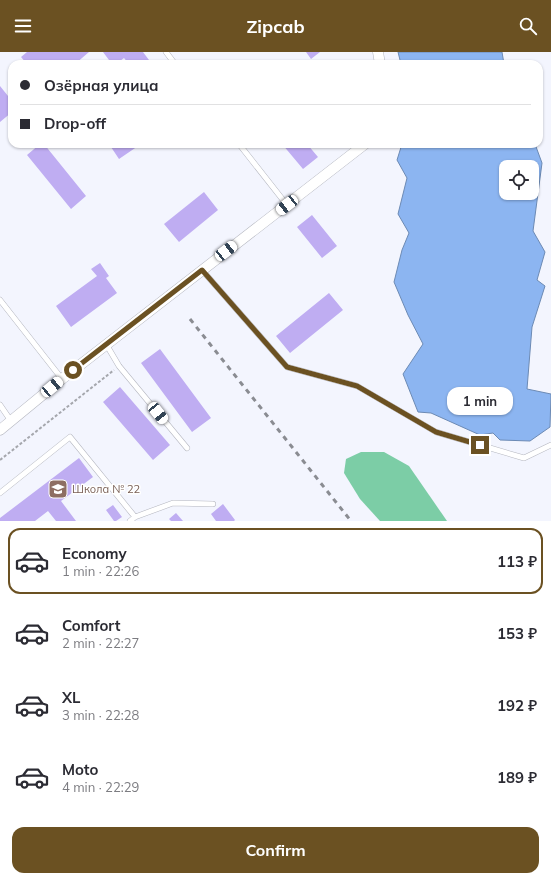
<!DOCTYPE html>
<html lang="en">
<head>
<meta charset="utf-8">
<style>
  :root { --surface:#fff; --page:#f7f7f7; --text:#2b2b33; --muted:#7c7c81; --line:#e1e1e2; --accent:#6b5122 }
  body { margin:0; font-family:Mulish,sans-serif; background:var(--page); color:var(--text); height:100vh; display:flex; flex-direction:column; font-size:15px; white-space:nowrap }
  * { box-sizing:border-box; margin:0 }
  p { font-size:13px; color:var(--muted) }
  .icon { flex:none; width:22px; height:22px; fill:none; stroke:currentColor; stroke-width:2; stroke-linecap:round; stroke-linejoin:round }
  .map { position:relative; height:469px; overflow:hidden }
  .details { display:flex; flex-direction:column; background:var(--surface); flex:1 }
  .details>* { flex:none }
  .top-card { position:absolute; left:8px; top:8px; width:535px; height:88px; border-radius:12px; box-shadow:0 1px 3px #0004; display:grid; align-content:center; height:88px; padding:0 12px; background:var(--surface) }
  .fabs { position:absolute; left:499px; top:108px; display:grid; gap:8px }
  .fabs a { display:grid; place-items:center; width:40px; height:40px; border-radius:8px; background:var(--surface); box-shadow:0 1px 3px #0004; font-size:20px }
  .end { position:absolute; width:18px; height:18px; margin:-9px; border:5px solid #6b5122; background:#fff; box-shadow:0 0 0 2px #fff }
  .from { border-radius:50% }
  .bubble { position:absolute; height:28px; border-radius:12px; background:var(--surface); box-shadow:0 1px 3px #0004; font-size:13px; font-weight:700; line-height:28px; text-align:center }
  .car { position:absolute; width:12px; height:24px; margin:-12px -6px; border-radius:5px; box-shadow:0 0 3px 1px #0007; background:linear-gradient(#fff 24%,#345 0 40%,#fff 0 76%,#345 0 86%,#fff 0) }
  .top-card b { display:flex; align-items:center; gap:14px; height:38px; font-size:15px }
  .top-card b+b { border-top:1px solid var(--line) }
  .top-card i { width:10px; height:10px; background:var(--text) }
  ul { padding:7px 0 0; list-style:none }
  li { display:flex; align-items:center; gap:12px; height:66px; margin:0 8px 6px; padding:0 4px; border:2px solid transparent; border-radius:12px }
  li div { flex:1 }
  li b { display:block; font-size:15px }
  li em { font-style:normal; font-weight:700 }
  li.selected { border-color:var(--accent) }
  li>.icon { width:36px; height:36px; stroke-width:1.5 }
  .action { display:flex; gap:8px; margin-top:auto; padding:8px 12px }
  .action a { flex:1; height:46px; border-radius:12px; background:var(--accent); color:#fff; font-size:16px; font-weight:700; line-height:46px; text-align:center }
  header { display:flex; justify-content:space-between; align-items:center; height:52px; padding:0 12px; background:var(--accent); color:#fff; font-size:18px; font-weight:700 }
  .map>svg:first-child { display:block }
  .forest { fill:#7ccda6 }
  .water { fill:#8cb5f1; stroke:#6c8ab4; fill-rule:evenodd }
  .building { fill:#bfadf2 }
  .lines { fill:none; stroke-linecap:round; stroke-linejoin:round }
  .lane-casing { stroke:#b4b6bf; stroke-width:6 }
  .street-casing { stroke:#b4b6bf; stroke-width:11 }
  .path { stroke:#a5a7ad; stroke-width:2; stroke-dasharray:3 2; stroke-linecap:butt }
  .lane { stroke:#fff; stroke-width:5 }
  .street { stroke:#fff; stroke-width:10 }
  .rail { stroke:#8a8c92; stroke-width:3; stroke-dasharray:5 5; stroke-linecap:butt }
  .route { stroke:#6b5122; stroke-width:5 }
  .labels { text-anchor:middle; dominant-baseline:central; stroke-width:3; stroke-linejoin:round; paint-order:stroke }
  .education-label { font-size:11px; fill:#785e54; stroke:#fff; text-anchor:start }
</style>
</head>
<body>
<header><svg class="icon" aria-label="menu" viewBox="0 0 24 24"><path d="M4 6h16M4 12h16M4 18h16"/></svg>Zipcab<svg class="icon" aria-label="search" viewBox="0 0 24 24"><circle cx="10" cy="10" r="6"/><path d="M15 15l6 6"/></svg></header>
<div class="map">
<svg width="551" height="469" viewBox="0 0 551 469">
  <rect width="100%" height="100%" fill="#f3f5fe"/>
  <!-- forest -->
  <path class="forest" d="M361,400H384L409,414L447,469H380L360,447L344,421L346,407Z"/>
  <!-- water -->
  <path class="water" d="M398,0H502L504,12H401Z
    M402,92H535L542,111L533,179L545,200L537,228L545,234L532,275L527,337L551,342L550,375L530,389L500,388L493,381L480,383L431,361L418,360L403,322L423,292L408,263L394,230L402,198L409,181L398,162L407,126L397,108ZM506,115H532V141H506Z"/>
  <!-- building -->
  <path class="building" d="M27,0H89L75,12H27L21,5Z
    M103,0H143L152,12H129L124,6L116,12H112Z
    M306,0H320L311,7Z
    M0,34L12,49V60L0,70Z
    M40,92H44L86,144L71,157L27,103Z
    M109,92H141L119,107Z
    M282,92H307L318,105L303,117Z
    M204,140L218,158L179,190L164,172Z
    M312,163L337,194L322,206L297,175Z
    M100,211L109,224L106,226L117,241L71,275L56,254L97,224L91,217Z
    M329,241L343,258L290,301L276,284Z
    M160,297L211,366L192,380L141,311Z
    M120,335L170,393L153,408L103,350Z
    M79,406L93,425L61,449L76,469H56L48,459L35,469H0V466Z
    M223,452L235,468L234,469H216L211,462Z
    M113,453L122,465L116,469H114L106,458Z
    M176,461L183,469H171L169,467Z"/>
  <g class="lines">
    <defs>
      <path id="lane" d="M166,0L175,12
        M239,92L287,153
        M202,218L287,315L357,334L436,380L524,406L551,393
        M0,248L62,327
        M106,292L119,314L187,396
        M0,353L11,369
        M0,441L70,385L135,465
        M130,469L135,465L173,451L213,452"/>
      <path id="street" d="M378,0L380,12
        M0,378L62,327L365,92"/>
    </defs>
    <!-- lane casing -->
    <use href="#lane" class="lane-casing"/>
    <!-- street casing -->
    <use href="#street" class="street-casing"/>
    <!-- path -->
    <path class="path" d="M0,408L114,318"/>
    <!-- lane -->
    <use href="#lane" class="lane"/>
    <!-- street -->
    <use href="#street" class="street"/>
    <!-- rail -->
    <path class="rail" d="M190,267L351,469"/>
  </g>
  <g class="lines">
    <!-- route -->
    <path class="route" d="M73,318L202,218L287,315L357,334L436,380L480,393"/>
  </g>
  <!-- icons -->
  <defs>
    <symbol id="school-square" viewBox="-11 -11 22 22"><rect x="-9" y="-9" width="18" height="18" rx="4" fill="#8d6e63" stroke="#fff"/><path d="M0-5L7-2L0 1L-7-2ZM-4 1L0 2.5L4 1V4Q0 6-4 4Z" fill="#fff"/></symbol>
  </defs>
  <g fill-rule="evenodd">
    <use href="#school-square" x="47" y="426" width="22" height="22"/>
  </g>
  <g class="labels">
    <!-- education labels -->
    <g class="education-label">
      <text x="72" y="437">Школа № 22</text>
    </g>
  </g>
</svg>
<div class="fabs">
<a><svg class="icon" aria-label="locate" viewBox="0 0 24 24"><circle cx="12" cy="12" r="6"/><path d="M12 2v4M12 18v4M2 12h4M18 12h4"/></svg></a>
</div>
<i class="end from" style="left:73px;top:318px"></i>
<i class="end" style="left:480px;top:393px"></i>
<div class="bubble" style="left:447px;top:335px;width:66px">1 min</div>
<i class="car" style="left:287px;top:153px;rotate:232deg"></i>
<i class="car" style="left:226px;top:199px;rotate:52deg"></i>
<i class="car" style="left:52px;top:335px;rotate:50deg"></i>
<i class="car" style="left:158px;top:361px;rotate:141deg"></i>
<div class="top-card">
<b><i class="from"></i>Озёрная улица</b>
<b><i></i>Drop-off</b>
</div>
</div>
<section class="details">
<ul>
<li class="selected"><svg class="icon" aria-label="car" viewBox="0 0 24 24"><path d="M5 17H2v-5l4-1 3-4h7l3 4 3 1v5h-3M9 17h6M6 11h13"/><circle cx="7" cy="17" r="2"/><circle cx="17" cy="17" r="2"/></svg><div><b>Economy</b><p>1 min · 22:26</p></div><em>113 ₽</em></li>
<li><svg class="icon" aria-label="car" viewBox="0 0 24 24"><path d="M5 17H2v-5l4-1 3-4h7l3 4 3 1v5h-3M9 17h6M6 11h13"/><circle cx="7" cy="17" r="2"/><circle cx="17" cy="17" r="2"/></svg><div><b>Comfort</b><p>2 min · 22:27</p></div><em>153 ₽</em></li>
<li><svg class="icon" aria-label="car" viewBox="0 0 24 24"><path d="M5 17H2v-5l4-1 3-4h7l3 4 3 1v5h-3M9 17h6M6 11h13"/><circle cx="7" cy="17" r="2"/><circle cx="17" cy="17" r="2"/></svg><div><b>XL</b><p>3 min · 22:28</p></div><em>192 ₽</em></li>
<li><svg class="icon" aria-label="car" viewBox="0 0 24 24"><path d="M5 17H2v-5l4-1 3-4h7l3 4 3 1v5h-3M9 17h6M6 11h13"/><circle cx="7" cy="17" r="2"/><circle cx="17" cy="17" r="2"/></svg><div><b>Moto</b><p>4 min · 22:29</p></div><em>189 ₽</em></li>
</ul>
<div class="action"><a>Confirm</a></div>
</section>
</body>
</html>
